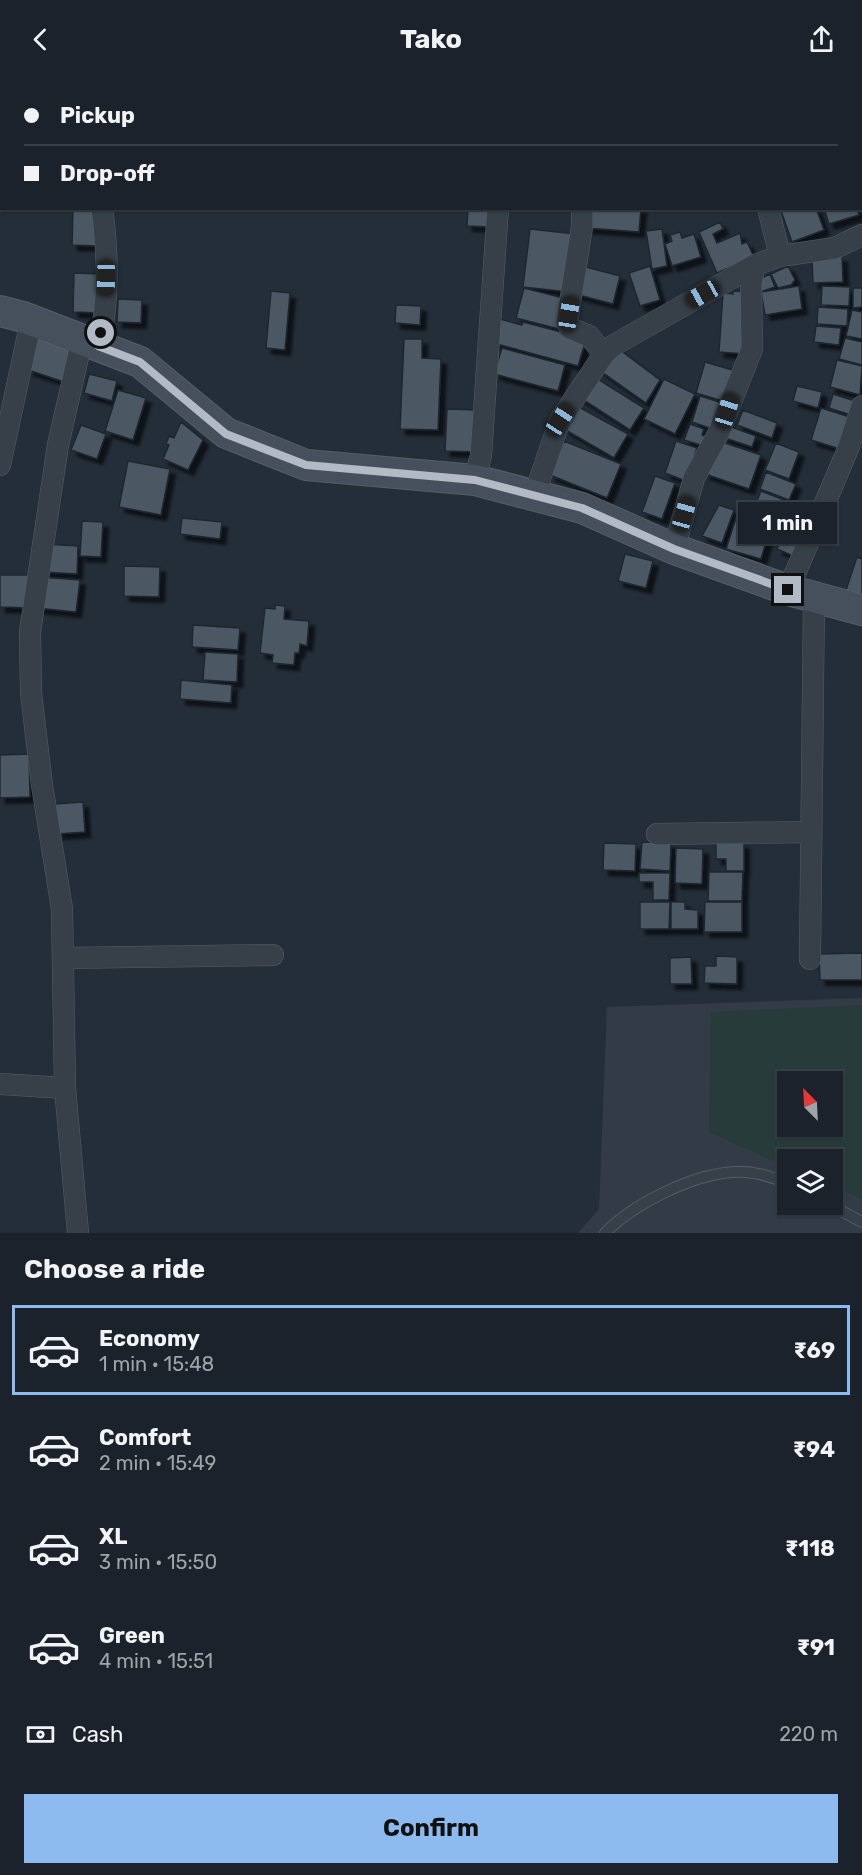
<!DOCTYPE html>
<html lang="en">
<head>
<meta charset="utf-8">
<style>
  :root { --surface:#1b222b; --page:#242a33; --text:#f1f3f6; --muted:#a0a4a9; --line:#393f47; --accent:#8dbbef }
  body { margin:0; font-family:Rubik,sans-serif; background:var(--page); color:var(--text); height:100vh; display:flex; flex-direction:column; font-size:22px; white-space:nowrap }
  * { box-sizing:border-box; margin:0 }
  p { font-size:20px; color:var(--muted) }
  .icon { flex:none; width:33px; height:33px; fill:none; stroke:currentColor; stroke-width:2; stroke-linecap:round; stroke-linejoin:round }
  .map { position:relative; height:1155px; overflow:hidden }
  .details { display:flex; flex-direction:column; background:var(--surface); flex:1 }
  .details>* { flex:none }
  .banner { position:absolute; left:0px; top:0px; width:862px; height:132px; box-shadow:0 2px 4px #0004,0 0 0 2px var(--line); display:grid; align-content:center; height:132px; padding:0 24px; background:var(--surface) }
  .needle { width:39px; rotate:336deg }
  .controls { position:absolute; left:777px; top:993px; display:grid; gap:12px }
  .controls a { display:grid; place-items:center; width:66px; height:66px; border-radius:0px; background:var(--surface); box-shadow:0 2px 4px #0004,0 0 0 2px var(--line); font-size:30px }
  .end { position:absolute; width:27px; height:27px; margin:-14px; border:8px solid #b2bbc5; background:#111; box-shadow:0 0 0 3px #111 }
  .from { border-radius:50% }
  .bubble { position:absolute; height:42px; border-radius:0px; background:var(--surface); box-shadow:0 2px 4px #0004,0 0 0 2px var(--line); font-size:20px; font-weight:700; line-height:42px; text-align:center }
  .car { position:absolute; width:18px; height:36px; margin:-18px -9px; border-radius:8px; box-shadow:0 0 4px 2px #0007; background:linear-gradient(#222 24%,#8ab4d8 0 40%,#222 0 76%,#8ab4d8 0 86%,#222 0) }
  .banner b { display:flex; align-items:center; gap:21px; height:57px; font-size:22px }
  .banner b+b { border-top:2px solid var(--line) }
  .banner i { width:15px; height:15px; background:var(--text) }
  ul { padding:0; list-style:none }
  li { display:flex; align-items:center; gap:18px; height:90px; margin:0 12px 9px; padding:0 12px; border:3px solid transparent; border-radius:0px }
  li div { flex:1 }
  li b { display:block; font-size:22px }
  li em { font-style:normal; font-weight:700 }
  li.active { border-color:var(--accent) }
  li>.icon { width:54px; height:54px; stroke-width:1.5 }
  h2 { padding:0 24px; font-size:27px; line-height:72px }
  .pay { display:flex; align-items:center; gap:15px; height:66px; padding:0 24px; font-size:22px }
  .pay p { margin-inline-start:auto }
  .action { display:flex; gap:12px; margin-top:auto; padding:12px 24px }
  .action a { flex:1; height:69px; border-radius:0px; background:var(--accent); color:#111; font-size:24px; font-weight:700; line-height:69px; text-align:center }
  header { display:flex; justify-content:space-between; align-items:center; height:78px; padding:0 24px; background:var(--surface); font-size:27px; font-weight:700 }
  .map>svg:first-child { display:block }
  .airport { fill:#323b46; fill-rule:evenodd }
  .green { fill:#273b3b; fill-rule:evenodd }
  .building { fill:#4c5964; stroke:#1e2730; stroke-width:1.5; filter:url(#shadow) }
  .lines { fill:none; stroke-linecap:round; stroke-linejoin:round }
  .lane-casing { stroke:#555e67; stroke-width:12 }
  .street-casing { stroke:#555e67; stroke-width:22 }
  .secondary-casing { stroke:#555e67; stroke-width:32 }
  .lane { stroke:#374049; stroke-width:10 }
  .street { stroke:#374049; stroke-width:21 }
  .secondary { stroke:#46505c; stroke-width:30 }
  .route { stroke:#b2bbc5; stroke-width:8 }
</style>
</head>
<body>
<header><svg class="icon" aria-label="back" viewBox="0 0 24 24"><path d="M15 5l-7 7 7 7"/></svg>Tako<svg class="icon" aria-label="share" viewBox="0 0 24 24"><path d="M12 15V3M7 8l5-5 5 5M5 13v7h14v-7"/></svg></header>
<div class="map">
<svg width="862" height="1155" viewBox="0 0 862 1155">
  <defs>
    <filter id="shadow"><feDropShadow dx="5.5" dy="5.5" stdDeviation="1.5" flood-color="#0009"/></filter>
  </defs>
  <rect width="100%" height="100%" fill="#242e39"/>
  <!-- airport -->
  <path class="airport" d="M862,920V1155H578L599,1131L607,929ZM788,1004H832V1048H788ZM788,1082H832V1126H788Z"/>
  <!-- green -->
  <path class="green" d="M862,927V1121L833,1108L832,1082H788L787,1089L709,1054L711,934ZM788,1004H832V1048H788Z"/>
  <!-- building -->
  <path class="building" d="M535,0H568V2H535Z
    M794,0H816L817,2H787Z
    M73,130H99L97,168L72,167Z
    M468,130H494L493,149L467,148Z
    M589,130H641L639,154L587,150Z
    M780,130H816L824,152L792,164Z
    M824,130H857L859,137L829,146Z
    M720,144L723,151L713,156L717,165L740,155L742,166L747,164L754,179L717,195L699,154Z
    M530,151L576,156L569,214L523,209Z
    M662,151L667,188L652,191L646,153Z
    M680,154L682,160L694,156L701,179L672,188L665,166L672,163L670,157Z
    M842,178L843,204L813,205L812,182Z
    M582,188L620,198L613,226L575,216Z
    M650,188L660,222L640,228L629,195Z
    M788,188L795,202L791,207L778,210L771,196Z
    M74,195L102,196L101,235L73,234Z
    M770,196L775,209L757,215L753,204Z
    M799,208L802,231L765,237L761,214Z
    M822,208L850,209L849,228L821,227Z
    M524,210L567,221L559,251L516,240Z
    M853,210H862V229L853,230Z
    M271,213L290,215L285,272L266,270Z
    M733,213L747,214L746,276L719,274L723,215L733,216Z
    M118,221L142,222L141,245L117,244Z
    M396,227L421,228L420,247L395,245Z
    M818,229L848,231L847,248L817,246Z
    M852,232L862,234V261L846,258Z
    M500,241L522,247L523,244L565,255L585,265L578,288L493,265Z
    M816,248L841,250L839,267L814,264Z
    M39,256L76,267L64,304L28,292Z
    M845,260L862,264V287L839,281Z
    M404,261H422V280L441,281L438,352L400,351Z
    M616,269L660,302L646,325L599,292Z
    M502,270L565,287L558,313L494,296Z
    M837,282L862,288L860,317L830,309Z
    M705,284L736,293L726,324L696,315Z
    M89,296L117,303L112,323L84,315Z
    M593,298L644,330L630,352L579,319Z
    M664,301L695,316L675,356L644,341Z
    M797,308L822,314L818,330L793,323Z
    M118,312L146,320L133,362L105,353Z
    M833,316L858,324L854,338L829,330Z
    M700,318L726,326L718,353L692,344Z
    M577,328L628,356L614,380L564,351Z
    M821,330L853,340L843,372L811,362Z
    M447,331L476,332L475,374L445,373Z
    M743,332L777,345L772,360L737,347Z
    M181,344L203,362L188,392L163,381L169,367L166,366L169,358L174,360Z
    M690,346L704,351L702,357L711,362L707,369L684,362Z
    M81,347L106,356L97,381L71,372Z
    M726,347L756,358L752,369L722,359Z
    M716,362L761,377L749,411L705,396Z
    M564,363L621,386L607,420L550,397Z
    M676,363L697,370L686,403L665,395Z
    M776,365L799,374L789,401L765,392Z
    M128,383L170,391L161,437L119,429Z
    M766,394L796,406L789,422L760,411Z
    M655,398L675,405L662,441L642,434Z
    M761,413L784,422L776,442L753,433Z
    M719,427L734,432L722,465L702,458Z
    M792,435L813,443L798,480L777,471Z
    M737,437L771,447L761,481L726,471Z
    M182,440L222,444L220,461L180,456Z
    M82,443L103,444L101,479L80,478Z
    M44,466L78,468L77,496L42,494Z
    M625,476L653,483L646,510L618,503Z
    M857,479L862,481V518L846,512Z
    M124,488L160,489L159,519L124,518Z
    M0,497H31V530L0,529Z
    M39,499L80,502L76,534L36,530Z
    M275,527L285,528L284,541L309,543L307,568L300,566L299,575H295L294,587L272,585L273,577L260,575L265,530L275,531Z
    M193,547L240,550L238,572L192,569Z
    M205,574L238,576L237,604L203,602Z
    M181,602L232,607L231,625L180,621Z
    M29,676L30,719L0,720V677Z
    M83,724L85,754L57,756L55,726Z
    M642,764L671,765L670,793L640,791Z
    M604,765L636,766L635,793L603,792Z
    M716,765H744V793H726V781H716Z
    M676,770L703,771L702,806L675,805Z
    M709,794H743L742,823H708Z
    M639,795H670L669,822H653V804H639Z
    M640,824H670L669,851H640Z
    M671,824H685V831L698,832V851H671Z
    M705,824H742V854H704Z
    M862,875V902H820L819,876Z
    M716,878L737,879V906L704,905L705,888H716Z
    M691,879L692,906H670V880Z"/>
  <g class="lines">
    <defs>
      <path id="lane" d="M828,1126L862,1144
        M605,1155C633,1126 693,1096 734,1094C752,1093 771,1098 788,1106"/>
      <path id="street" d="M84,0V2
        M502,0V2
        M573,0V2
        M734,0V2
        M197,2L204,0
        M582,130V149L567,244L570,250L589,258L604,276
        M768,130L780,178
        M98,268C110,225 108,175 102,130
        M0,387L31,243
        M475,402L481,377L498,130
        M534,418L560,342L604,276L614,267L755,187L780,178L835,170L862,157
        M674,471L694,400L719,354L752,271L751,205L755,187
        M788,512L848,371L862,328
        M657,756L811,754
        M63,880L273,877
        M810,881L814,519
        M0,1006L65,1010
        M78,1155L65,1010L62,831L42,707L31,615L30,554L58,367L82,262"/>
      <path id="secondary" d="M0,233L23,239L140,284L226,355L306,387L475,402L582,430L674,471L788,512L862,532"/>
    </defs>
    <!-- lane casing -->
    <use href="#lane" class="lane-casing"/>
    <!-- street casing -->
    <use href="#street" class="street-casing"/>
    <!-- secondary casing -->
    <use href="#secondary" class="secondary-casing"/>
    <!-- lane -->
    <use href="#lane" class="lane"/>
    <!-- street -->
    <use href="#street" class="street"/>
    <!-- secondary -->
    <use href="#secondary" class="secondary"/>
  </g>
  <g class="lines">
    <!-- route -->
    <path class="route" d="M101,255L98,268L140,284L226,356L306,387L475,402L582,430L674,471L788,512"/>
  </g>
</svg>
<div class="controls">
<a><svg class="needle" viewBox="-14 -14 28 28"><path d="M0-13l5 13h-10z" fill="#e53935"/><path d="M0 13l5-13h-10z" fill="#a0a4a9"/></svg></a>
<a><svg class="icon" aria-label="layers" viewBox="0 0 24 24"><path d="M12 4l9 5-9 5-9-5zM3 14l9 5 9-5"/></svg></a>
</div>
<i class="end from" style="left:101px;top:255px"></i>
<i class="end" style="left:788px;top:512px"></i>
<div class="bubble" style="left:738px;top:424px;width:99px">1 min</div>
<i class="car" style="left:106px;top:200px;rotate:181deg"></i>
<i class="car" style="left:703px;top:216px;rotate:241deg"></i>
<i class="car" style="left:569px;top:236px;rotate:9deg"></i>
<i class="car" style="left:727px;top:333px;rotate:17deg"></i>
<i class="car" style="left:560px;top:342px;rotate:33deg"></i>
<i class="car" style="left:684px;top:436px;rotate:16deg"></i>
<div class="banner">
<b><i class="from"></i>Pickup</b>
<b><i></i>Drop-off</b>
</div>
</div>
<section class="details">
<h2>Choose a ride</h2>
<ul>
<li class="active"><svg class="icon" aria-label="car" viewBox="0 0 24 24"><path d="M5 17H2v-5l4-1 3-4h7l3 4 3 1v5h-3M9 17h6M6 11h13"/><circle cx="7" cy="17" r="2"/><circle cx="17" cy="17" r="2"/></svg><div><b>Economy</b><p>1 min · 15:48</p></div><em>₹69</em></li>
<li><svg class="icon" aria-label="car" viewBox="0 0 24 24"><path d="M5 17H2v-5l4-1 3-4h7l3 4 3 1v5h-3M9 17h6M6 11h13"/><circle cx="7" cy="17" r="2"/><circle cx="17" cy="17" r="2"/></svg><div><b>Comfort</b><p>2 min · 15:49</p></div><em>₹94</em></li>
<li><svg class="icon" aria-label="car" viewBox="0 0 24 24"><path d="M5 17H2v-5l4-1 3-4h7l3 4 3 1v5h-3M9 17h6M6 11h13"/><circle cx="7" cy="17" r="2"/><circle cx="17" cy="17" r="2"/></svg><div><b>XL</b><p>3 min · 15:50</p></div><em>₹118</em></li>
<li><svg class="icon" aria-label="car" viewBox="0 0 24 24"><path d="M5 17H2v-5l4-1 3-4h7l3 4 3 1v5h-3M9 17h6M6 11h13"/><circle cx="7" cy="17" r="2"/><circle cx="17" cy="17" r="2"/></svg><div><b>Green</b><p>4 min · 15:51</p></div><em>₹91</em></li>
</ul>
<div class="pay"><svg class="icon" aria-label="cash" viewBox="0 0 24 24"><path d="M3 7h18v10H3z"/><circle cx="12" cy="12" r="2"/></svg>Cash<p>220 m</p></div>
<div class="action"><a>Confirm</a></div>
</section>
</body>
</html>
